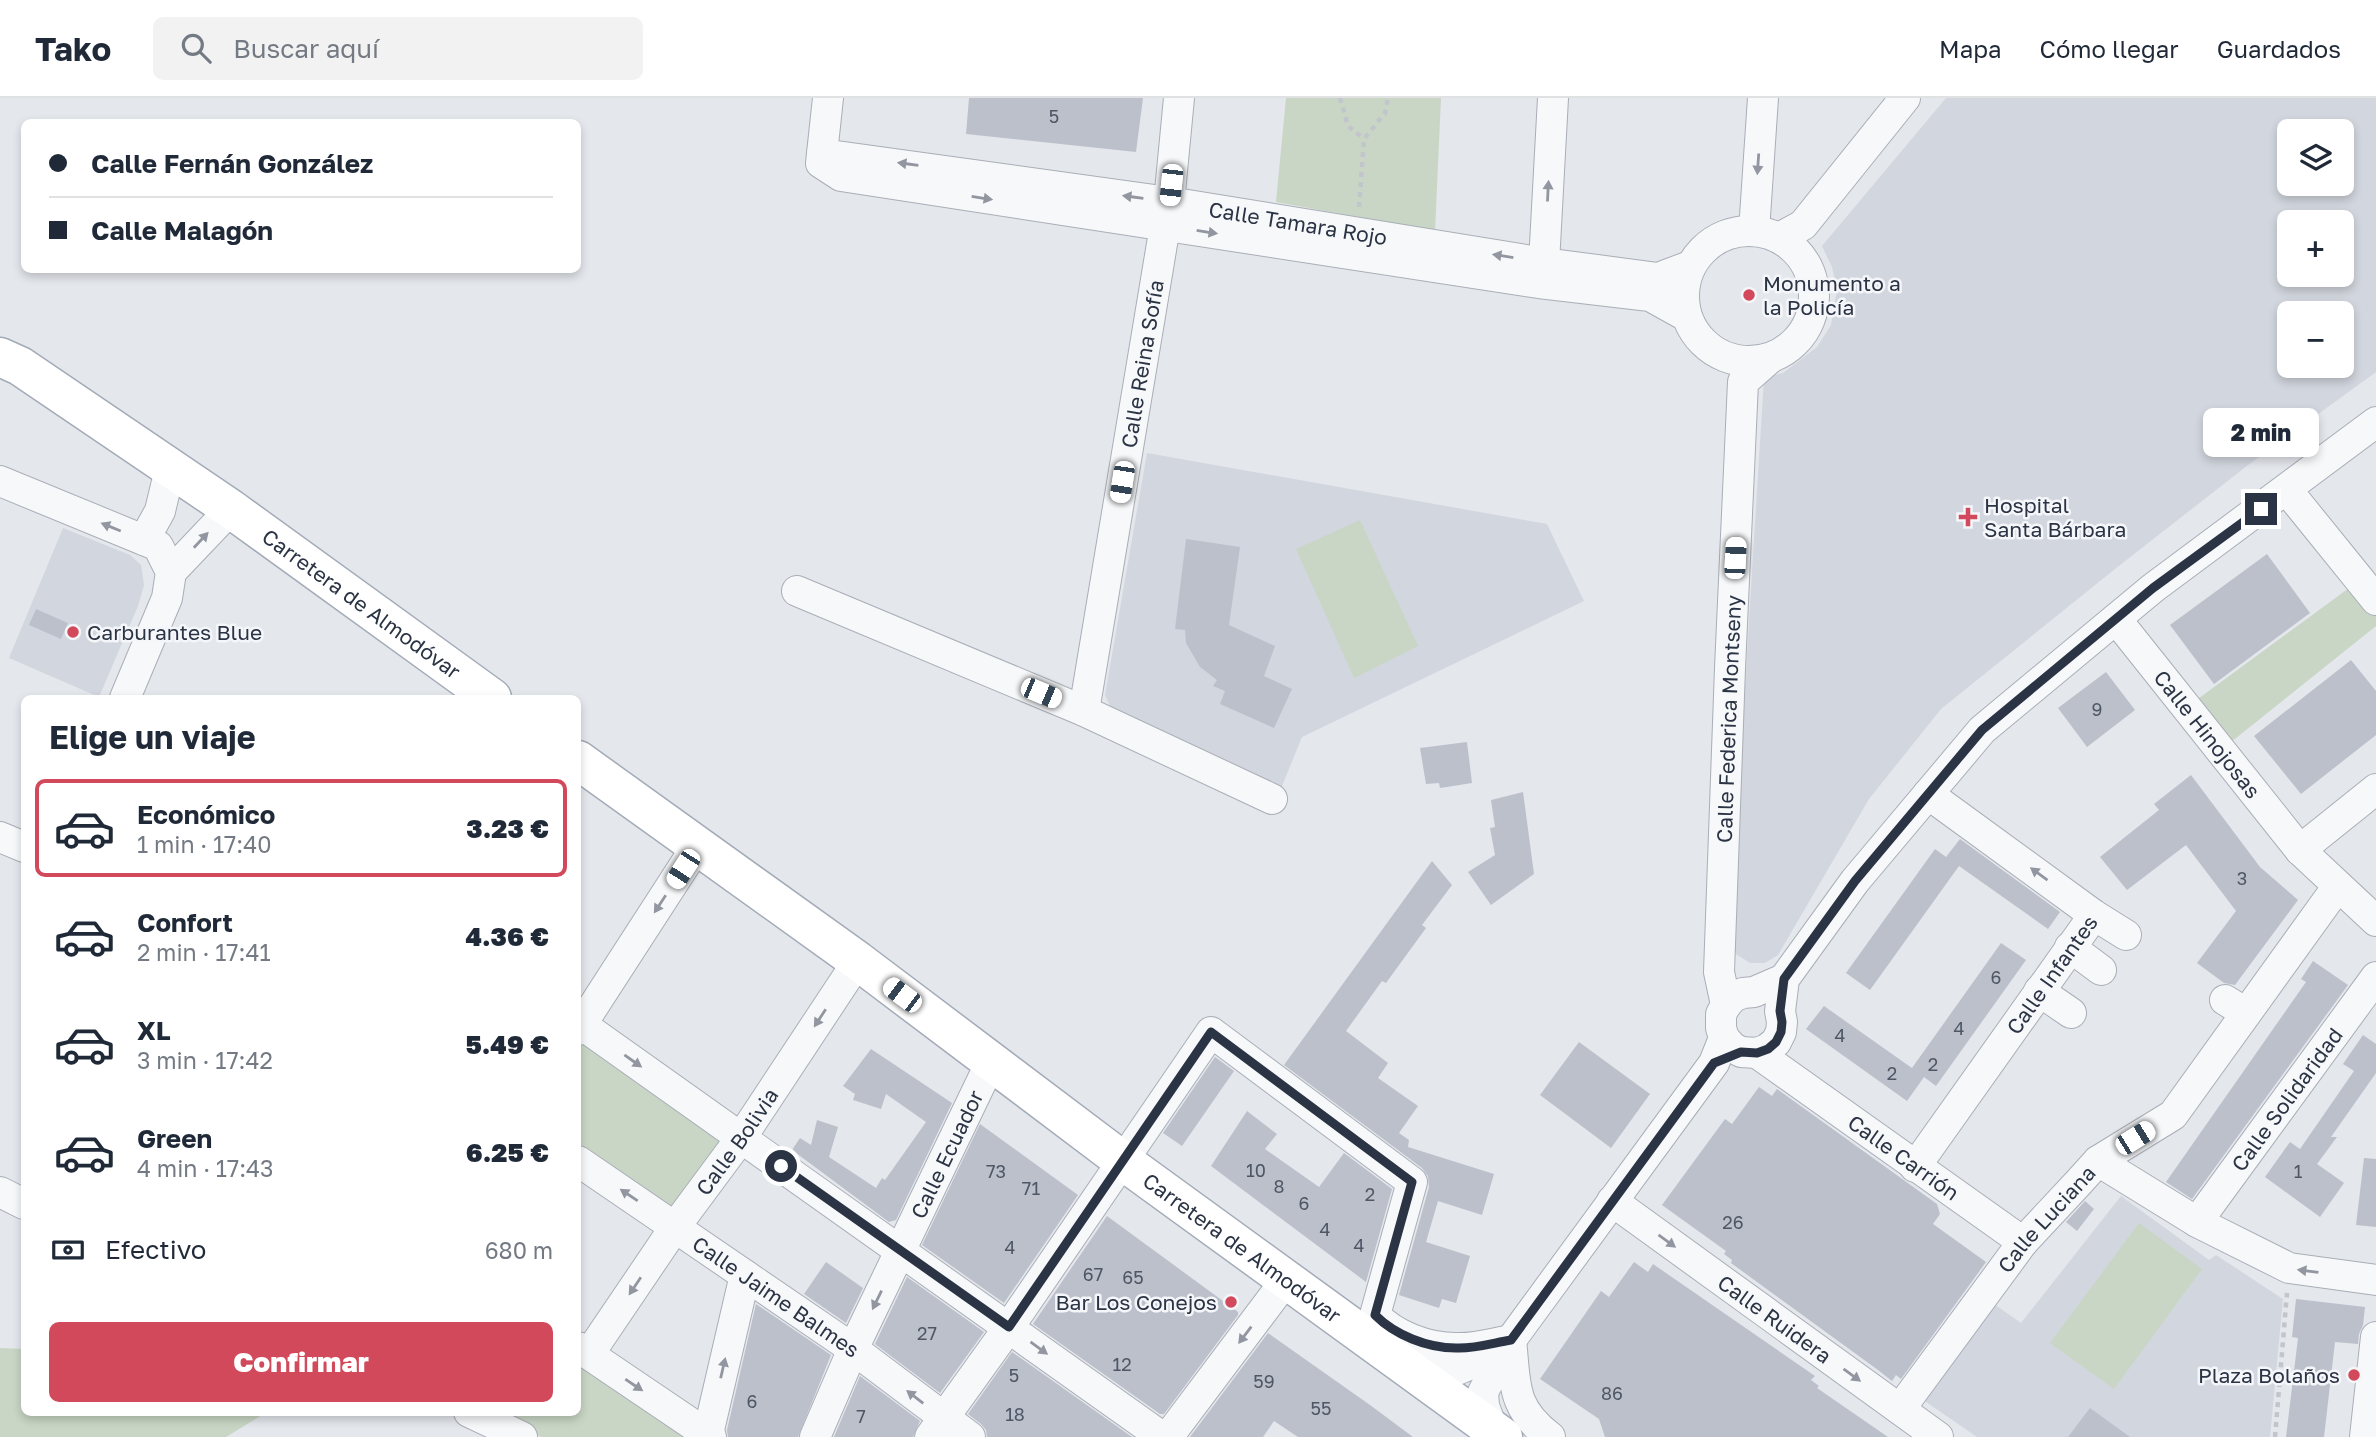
<!DOCTYPE html>
<html lang="es">
<head>
<meta charset="utf-8">
<style>
  :root { --surface:#fff; --page:#f2f2f3; --text:#1f2937; --muted:#747a83; --line:#e0e1e3; --accent:#d1495b }
  body { margin:0; font-family:"Golos Text",sans-serif; background:var(--page); color:var(--text); height:100vh; display:flex; flex-direction:column; font-size:26px; white-space:nowrap }
  * { box-sizing:border-box; margin:0 }
  p { font-size:23px; color:var(--muted) }
  .icon { flex:none; width:38px; height:38px; fill:none; stroke:currentColor; stroke-width:2; stroke-linecap:round; stroke-linejoin:round }
  .map { position:relative; flex:1; overflow:hidden }
  .sheet { position:absolute; left:21px; top:597px; width:560px; height:721px; display:flex; flex-direction:column; background:var(--surface); border-radius:10px; box-shadow:0 4px 10px #0003 }
  .sheet>* { flex:none }
  .hud { position:absolute; left:21px; top:21px; width:560px; height:154px; border-radius:10px; box-shadow:0 4px 10px #0003; display:grid; align-content:center; height:154px; padding:0 28px; background:var(--surface) }
  .tools { position:absolute; left:2277px; top:21px; display:grid; gap:14px }
  .tools a { display:grid; place-items:center; width:77px; height:77px; border-radius:10px; background:var(--surface); box-shadow:0 4px 10px #0003; font-size:35px }
  .end { position:absolute; width:32px; height:32px; margin:-16px; border:9px solid #2b3445; background:#fff; box-shadow:0 0 0 4px #fff }
  .from { border-radius:50% }
  .bubble { position:absolute; height:49px; border-radius:10px; background:var(--surface); box-shadow:0 4px 10px #0003; font-size:23px; font-weight:800; line-height:49px; text-align:center }
  .car { position:absolute; width:21px; height:42px; margin:-21px -10px; border-radius:9px; box-shadow:0 0 5px 2px #0007; background:linear-gradient(#fff 24%,#345 0 40%,#fff 0 76%,#345 0 86%,#fff 0) }
  .hud b { display:flex; align-items:center; gap:24px; height:66px; font-size:26px }
  .hud b+b { border-top:2px solid var(--line) }
  .hud i { width:18px; height:18px; background:var(--text) }
  ul { padding:0; list-style:none }
  li { display:flex; align-items:center; gap:21px; height:98px; margin:0 14px 10px; padding:0 14px; border:4px solid transparent; border-radius:10px }
  li div { flex:1 }
  li b { display:block; font-size:26px }
  li em { font-style:normal; font-weight:800 }
  li.on { border-color:var(--accent) }
  li>.icon { width:63px; height:63px; stroke-width:1.5 }
  h2 { padding:0 28px; font-size:32px; line-height:84px }
  .pay { display:flex; align-items:center; gap:18px; height:77px; padding:0 28px; font-size:26px }
  .pay p { margin-inline-start:auto }
  .cta { display:flex; gap:14px; margin-top:auto; padding:14px 28px }
  .cta a { flex:1; height:80px; border-radius:10px; background:var(--accent); color:#fff; font-size:28px; font-weight:800; line-height:80px; text-align:center }
  header { display:flex; align-items:center; gap:42px; box-sizing:border-box; height:98px; padding:0 35px; background:var(--surface); border-bottom:2px solid var(--line) }
  header strong { font-size:33px }
  nav { display:flex; gap:38px; margin-inline-start:auto; font-size:24px }
  .search { width:490px; height:63px; background:var(--page); display:flex; align-items:center; gap:18px; box-sizing:border-box; padding:0 24px; border-radius:10px; color:var(--muted); font-size:26px }
  .map>svg:first-child { display:block }
  .built { fill:#d2d6de; fill-rule:evenodd }
  .green { fill:#c9d6c5 }
  .building { fill:#bbc0ca }
  .lines { fill:none; stroke-linecap:round; stroke-linejoin:round }
  .minor-casing { stroke:#a9aeb7; stroke-width:32 }
  .major-casing { stroke:#a3abb8; stroke-width:41 }
  .path { stroke:#c2c5cb; stroke-width:4.5; stroke-dasharray:5 5; stroke-linecap:butt }
  .minor { stroke:#f7f8fa; stroke-width:30 }
  .major { stroke:#fff; stroke-width:38 }
  .oneway { fill:#9196a0 }
  .route { stroke:#2b3445; stroke-width:9 }
  .poi-dot { fill:#d1495b; stroke:#f4f6f9; stroke-width:2.5 }
  .labels { text-anchor:middle; dominant-baseline:central; stroke-width:5; stroke-linejoin:round; paint-order:stroke }
  .number-label { font-size:18px; fill:#4f5766 }
  .street-label { font-size:21px; fill:#2b3445; stroke:#f4f6f9 }
  .poi-label { font-size:21px; fill:#2b3445; stroke:#f4f6f9; text-anchor:start }
</style>
</head>
<body>
<header>
<strong>Tako</strong>
<div class="search"><svg class="icon" aria-label="search" viewBox="0 0 24 24"><circle cx="10" cy="10" r="6"/><path d="M15 15l6 6"/></svg>Buscar aquí</div>
<nav><a>Mapa</a><a>Cómo llegar</a><a>Guardados</a></nav>
</header>
<div class="map">
<svg width="2376" height="1339" viewBox="0 0 2376 1339">
  <rect width="100%" height="100%" fill="#e4e7ec"/>
  <!-- built -->
  <path class="built" d="M1946,0H2376V274L2248,367L2115,471L1941,611L1869,701L1778,857L1765,865H1750L1736,856L1732,849L1730,831L1764,280L1783,275L1817,249L1831,227L1837,192L1832,169L1822,148ZM2289,33H2342V86H2289ZM2289,124H2342V177H2289ZM2289,215H2342V268H2289Z
    M1147,355L1547,426L1584,503L1302,639L1282,688L1112,612L1105,597Z
    M63,430L130,457L141,467L144,487L138,508L99,599L9,560Z
    M2121,1098L2209,1162L2216,1157L2283,1201L2270,1339H1977L1916,1297L1987,1201L2021,1225Z"/>
  <!-- green -->
  <path class="green" d="M1286,0H1441L1435,133L1276,104Z
    M1360,422L1418,548L1354,580L1296,451Z
    M2360,482L2376,502V528L2221,652L2187,609Z
    M578,932L741,1040L675,1129L578,1063Z
    M2139,1125L2202,1171L2114,1291L2050,1245Z
    M578,1249L704,1339H541L490,1314H578Z
    M0,1250L24,1251V1314H267L226,1339H0Z"/>
  <!-- building -->
  <path class="building" d="M969,0H1143L1136,54L966,36Z
    M1186,441L1240,449L1229,527L1275,548L1264,578L1292,591L1274,630L1220,606L1225,593L1213,588L1217,582L1200,569L1186,545L1185,532L1175,531Z
    M2267,456L2310,515L2214,586L2170,527Z
    M36,511L68,525L61,541L29,527Z
    M2351,562L2376,593V637L2301,696L2254,638Z
    M2106,574L2135,612L2087,649L2058,610Z
    M1467,644L1472,685L1440,690L1439,685L1426,686L1420,650Z
    M2191,677L2260,769L2298,802L2235,887L2224,885L2197,865L2236,813L2186,747L2127,792L2100,759L2159,712L2154,706Z
    M1523,694L1534,776L1491,807L1468,774L1495,757L1490,730L1495,729L1491,702Z
    M1960,741L2060,814L2048,831L1959,768L1870,892L1846,875L1935,751L1946,759Z
    M1432,763L1452,787L1422,827L1426,830L1386,885L1382,883L1346,933L1388,965L1378,980L1418,1008L1399,1035L1409,1042L1408,1049L1494,1076L1482,1117L1438,1103L1426,1144L1470,1158L1456,1205L1442,1201L1439,1210L1399,1197L1429,1089L1428,1078L1422,1070L1284,967Z
    M2001,845L2026,862L1936,988L1924,979L1907,1003L1806,931L1824,908L1919,975L1912,970Z
    M2313,863L2348,887L2192,1101L2166,1084L2306,884L2301,881Z
    M2363,937L2376,946V975L2331,1039H2337L2317,1066L2344,1085L2320,1119L2265,1079L2290,1044L2300,1051L2354,973L2343,966Z
    M1579,944L1650,996L1611,1050L1540,997Z
    M871,951L952,1005L896,1122L889,1124L792,1052L800,1040L811,1047L817,1022L838,1029L829,1059L876,1090L882,1080L885,1082L926,1024L886,996L881,1011L853,1002L855,996L843,988Z
    M1215,959L1234,973L1182,1048L1163,1035Z
    M1759,989L1772,998L1777,991L1937,1106L1940,1116L1933,1126L1986,1164L1901,1281L1896,1277L1892,1283L1878,1272L1731,1165L1732,1162L1724,1156L1726,1153L1662,1107L1725,1021L1732,1026Z
    M1247,1013L1277,1036L1265,1051L1319,1089L1344,1055L1392,1091L1366,1184L1211,1068Z
    M980,1026L1078,1097L1004,1205L922,1147Z
    M2364,1060L2376,1061V1129L2356,1127Z
    M2085,1103L2094,1111L2077,1133L2066,1124Z
    M1107,1118L1238,1214V1217L1164,1316H1160L1033,1226Z
    M826,1164L863,1190L846,1225L804,1196Z
    M1634,1164L1648,1174L1653,1166L1679,1184L1815,1278L1811,1282L1819,1288L1817,1290L1888,1339H1605L1599,1321L1540,1281L1601,1193L1609,1199Z
    M907,1179L984,1234L940,1295L875,1246Z
    M2296,1201L2365,1209L2363,1227L2359,1236L2358,1246L2335,1244L2324,1339H2286L2298,1240L2292,1239Z
    M756,1206L831,1257L798,1339H728L727,1332Z
    M1268,1235L1370,1307L1413,1339H1298L1274,1323L1263,1339H1190Z
    M1012,1254L1132,1339H987L986,1332L981,1326L968,1316Z
    M860,1278L920,1323L913,1339H834Z
    M2090,1310L2130,1339H2068Z"/>
  <g class="lines">
    <defs>
      <g id="minor">
        <path d="M828,0L821,65L841,78L1539,185L1650,198L1686,218"/>
        <path id="s1" d="M822,56L1169,104L1544,165L1658,180L1690,168"/>
        <path d="M1754,133L1763,0"/>
        <circle cx="1749" cy="198" r="65"/>
        <path d="M1779,140L1803,127L1905,0"/>
        <path d="M1540,181L1544,165L1553,0"/>
        <path d="M0,383L158,448L171,474L167,500L125,600"/>
        <path d="M2287,392L2376,502"/>
        <path d="M144,442L160,413L170,371"/>
        <path d="M171,474L231,411"/>
        <path d="M797,493L1084,613L1272,701"/>
        <path id="s2" d="M2116,521L2300,752L2376,823"/>
        <path id="s3" d="M1084,613L1169,104L1179,0"/>
        <path d="M1928,696L2094,817L2126,837"/>
        <path d="M0,739L24,749"/>
        <path d="M2300,752L2376,691"/>
        <path d="M2070,849L2101,872"/>
        <path d="M1784,881L1754,894L1743,895L1733,899L1726,907L1721,916V930L1724,940L1732,949L1741,954L1757,955L1767,951L1776,944L1781,934L1782,924L1780,913L1784,881L1855,783L1982,632L2153,490L2376,324"/>
        <path d="M2039,893L2071,915"/>
        <path d="M2225,902L2246,915"/>
        <path id="s4" d="M1726,907L1719,874L1730,570L1743,284L1769,261"/>
        <path d="M578,924L1162,1339"/>
        <path d="M578,932L697,748"/>
        <path id="s5" d="M1757,955L2023,1144"/>
        <path id="s6" d="M578,1063L853,1251L970,1339"/>
        <path d="M2098,1063L2197,1124L2289,1170L2376,1182"/>
        <path id="s7" d="M1915,1069L2094,817"/>
        <path d="M0,1094L24,1106"/>
        <path id="s8" d="M1612,1103L1938,1339"/>
        <path id="s9" d="M2197,1124L2376,879"/>
        <path d="M1511,1242C1516,1287 1511,1309 1550,1339"/>
        <path d="M578,1249L711,1339"/>
        <path id="s10" d="M589,1256L675,1129L741,1040L858,863"/>
        <path d="M1417,1277C1448,1279 1470,1268 1496,1252"/>
        <path id="s11" d="M1900,1311L2023,1144L2079,1084L2098,1063L2173,1017L2338,788"/>
        <path d="M469,1314L522,1339"/>
        <path d="M708,1336L745,1177"/>
        <path d="M1495,1338L1484,1308L1483,1294L1511,1242L1714,965L1724,940"/>
        <path id="s12" d="M815,1339L853,1251L991,964"/>
        <path d="M930,1339L1009,1229L1211,934L1412,1084L1375,1217C1395,1238 1427,1250 1456,1250C1474,1251 1494,1245 1511,1242"/>
        <path d="M1168,1339L1286,1182"/>
        <path d="M2365,1339L2376,1239"/>
      </g>
      <g id="major">
        <path id="s13" d="M0,259L20,268L231,411L492,600"/>
        <path id="s14" d="M578,662L858,863L1123,1063L1503,1339"/>
      </g>
    </defs>
    <!-- minor casing -->
    <use href="#minor" class="minor-casing"/>
    <!-- major casing -->
    <use href="#major" class="major-casing"/>
    <!-- path -->
    <path class="path" d="M1340,0L1348,28L1364,41
      M1359,109L1364,41L1385,15L1388,0
      M2275,1339L2287,1195"/>
    <!-- minor -->
    <use href="#minor" class="minor"/>
    <!-- major -->
    <use href="#major" class="major"/>
  </g>
  <!-- one-way arrows -->
  <defs><path id="oneway-solid" d="M-6-.8H1V-3.2L6.5 0L1 3.2V.8H-6Z" transform="scale(1.75)"/></defs>
  <g class="oneway">
    <use href="#oneway-solid" transform="translate(908 66) rotate(-172)"/>
    <use href="#oneway-solid" transform="translate(1758 66) rotate(94)"/>
    <use href="#oneway-solid" transform="translate(1548 93) rotate(-87)"/>
    <use href="#oneway-solid" transform="translate(1133 99) rotate(-172)"/>
    <use href="#oneway-solid" transform="translate(982 100) rotate(9)"/>
    <use href="#oneway-solid" transform="translate(1207 134) rotate(9)"/>
    <use href="#oneway-solid" transform="translate(1503 158) rotate(-171)"/>
    <use href="#oneway-solid" transform="translate(111 429) rotate(-158)"/>
    <use href="#oneway-solid" transform="translate(201 442) rotate(-47)"/>
    <use href="#oneway-solid" transform="translate(2039 776) rotate(-144)"/>
    <use href="#oneway-solid" transform="translate(660 806) rotate(123)"/>
    <use href="#oneway-solid" transform="translate(820 920) rotate(123)"/>
    <use href="#oneway-solid" transform="translate(633 963) rotate(35)"/>
    <use href="#oneway-solid" transform="translate(629 1097) rotate(-146)"/>
    <use href="#oneway-solid" transform="translate(1667 1143) rotate(36)"/>
    <use href="#oneway-solid" transform="translate(2308 1173) rotate(-173)"/>
    <use href="#oneway-solid" transform="translate(635 1188) rotate(124)"/>
    <use href="#oneway-solid" transform="translate(877 1202) rotate(116)"/>
    <use href="#oneway-solid" transform="translate(1245 1237) rotate(127)"/>
    <use href="#oneway-solid" transform="translate(1039 1250) rotate(36)"/>
    <use href="#oneway-solid" transform="translate(723 1270) rotate(-77)"/>
    <use href="#oneway-solid" transform="translate(1852 1277) rotate(36)"/>
    <use href="#oneway-solid" transform="translate(634 1287) rotate(34)"/>
    <use href="#oneway-solid" transform="translate(915 1299) rotate(-142)"/>
  </g>
  <g class="lines">
    <!-- route -->
    <path class="route" d="M781,1068L1009,1229L1211,934L1412,1084L1375,1217C1395,1237 1427,1250 1456,1250C1474,1251 1493,1245 1511,1242L1714,965L1741,954L1757,955L1768,951L1776,944L1781,934L1782,924L1780,913L1784,881L1855,783L1982,632L2153,490L2261,411"/>
  </g>
  <!-- markers -->
  <g class="poi-dot">
    <circle cx="1749" cy="197" r="7"/>
    <path d="M1964.5 408.5h7v7h7v7h-7v7h-7v-7h-7v-7h7z"/>
    <circle cx="73" cy="534" r="7"/>
    <circle cx="1231" cy="1204" r="7"/>
    <circle cx="2354" cy="1277" r="7"/>
  </g>
  <g class="labels">
    <!-- number labels -->
    <g class="number-label">
      <text x="1054" y="18">5</text>
      <text x="2097" y="611">9</text>
      <text x="2242" y="780">3</text>
      <text x="1996" y="879">6</text>
      <text x="1959" y="930">4</text>
      <text x="1840" y="937">4</text>
      <text x="1933" y="966">2</text>
      <text x="1892" y="975">2</text>
      <text x="1256" y="1072">10</text>
      <text x="996" y="1073">73</text>
      <text x="2298" y="1073">1</text>
      <text x="1279" y="1088">8</text>
      <text x="1031" y="1090">71</text>
      <text x="1370" y="1096">2</text>
      <text x="1304" y="1105">6</text>
      <text x="1733" y="1124">26</text>
      <text x="1325" y="1131">4</text>
      <text x="1359" y="1147">4</text>
      <text x="1010" y="1149">4</text>
      <text x="1093" y="1176">67</text>
      <text x="1133" y="1179">65</text>
      <text x="927" y="1235">27</text>
      <text x="1122" y="1266">12</text>
      <text x="1014" y="1277">5</text>
      <text x="1264" y="1283">59</text>
      <text x="1612" y="1295">86</text>
      <text x="752" y="1303">6</text>
      <text x="1321" y="1310">55</text>
      <text x="1015" y="1316">18</text>
      <text x="861" y="1318">7</text>
    </g>
    <!-- street labels -->
    <g class="street-label">
      <text stroke="none"><textPath href="#s1" startOffset="481">Calle Tamara Rojo</textPath></text>
      <text stroke="none"><textPath href="#s3" startOffset="352">Calle Reina Sofía</textPath></text>
      <text stroke="none"><textPath href="#s13" startOffset="438">Carretera de Almodóvar</textPath></text>
      <text stroke="none"><textPath href="#s4" startOffset="287">Calle Federica Montseny</textPath></text>
      <text stroke="none"><textPath href="#s2" startOffset="147">Calle Hinojosas</textPath></text>
      <text stroke="none"><textPath href="#s7" startOffset="236">Calle Infantes</textPath></text>
      <text stroke="none"><textPath href="#s9" startOffset="152">Calle Solidaridad</textPath></text>
      <text stroke="none"><textPath href="#s10" startOffset="259">Calle Bolivia</textPath></text>
      <text stroke="none"><textPath href="#s12" startOffset="312">Calle Ecuador</textPath></text>
      <text stroke="none"><textPath href="#s5" startOffset="180">Calle Carrión</textPath></text>
      <text stroke="none"><textPath href="#s11" startOffset="240">Calle Luciana</textPath></text>
      <text stroke="none"><textPath href="#s14" startOffset="824">Carretera de Almodóvar</textPath></text>
      <text stroke="none"><textPath href="#s6" startOffset="240">Calle Jaime Balmes</textPath></text>
      <text stroke="none"><textPath href="#s8" startOffset="201">Calle Ruidera</textPath></text>
    </g>
    <!-- poi labels -->
    <g class="poi-label">
      <text x="1763" y="185">Monumento a<tspan x="1763" dy="24">la Policía</tspan></text>
      <text x="1984" y="407">Hospital<tspan x="1984" dy="24">Santa Bárbara</tspan></text>
      <text x="87" y="534">Carburantes Blue</text>
      <text x="1217" y="1204" text-anchor="end">Bar Los Conejos</text>
      <text x="2340" y="1277" text-anchor="end">Plaza Bolaños</text>
    </g>
  </g>
</svg>
<div class="tools">
<a><svg class="icon" aria-label="layers" viewBox="0 0 24 24"><path d="M12 4l9 5-9 5-9-5zM3 14l9 5 9-5"/></svg></a>
<a>+</a>
<a>−</a>
</div>
<i class="end from" style="left:781px;top:1068px"></i>
<i class="end" style="left:2261px;top:411px"></i>
<div class="bubble" style="left:2203px;top:310px;width:116px">2 min</div>
<i class="car" style="left:1171px;top:87px;rotate:186deg"></i>
<i class="car" style="left:1122px;top:384px;rotate:189deg"></i>
<i class="car" style="left:1735px;top:460px;rotate:3deg"></i>
<i class="car" style="left:1041px;top:595px;rotate:113deg"></i>
<i class="car" style="left:683px;top:771px;rotate:213deg"></i>
<i class="car" style="left:902px;top:897px;rotate:307deg"></i>
<i class="car" style="left:2135px;top:1040px;rotate:58deg"></i>
<div class="hud">
<b><i class="from"></i>Calle Fernán González</b>
<b><i></i>Calle Malagón</b>
</div>
<section class="sheet">
<h2>Elige un viaje</h2>
<ul>
<li class="on"><svg class="icon" aria-label="car" viewBox="0 0 24 24"><path d="M5 17H2v-5l4-1 3-4h7l3 4 3 1v5h-3M9 17h6M6 11h13"/><circle cx="7" cy="17" r="2"/><circle cx="17" cy="17" r="2"/></svg><div><b>Económico</b><p>1 min · 17:40</p></div><em>3.23 €</em></li>
<li><svg class="icon" aria-label="car" viewBox="0 0 24 24"><path d="M5 17H2v-5l4-1 3-4h7l3 4 3 1v5h-3M9 17h6M6 11h13"/><circle cx="7" cy="17" r="2"/><circle cx="17" cy="17" r="2"/></svg><div><b>Confort</b><p>2 min · 17:41</p></div><em>4.36 €</em></li>
<li><svg class="icon" aria-label="car" viewBox="0 0 24 24"><path d="M5 17H2v-5l4-1 3-4h7l3 4 3 1v5h-3M9 17h6M6 11h13"/><circle cx="7" cy="17" r="2"/><circle cx="17" cy="17" r="2"/></svg><div><b>XL</b><p>3 min · 17:42</p></div><em>5.49 €</em></li>
<li><svg class="icon" aria-label="car" viewBox="0 0 24 24"><path d="M5 17H2v-5l4-1 3-4h7l3 4 3 1v5h-3M9 17h6M6 11h13"/><circle cx="7" cy="17" r="2"/><circle cx="17" cy="17" r="2"/></svg><div><b>Green</b><p>4 min · 17:43</p></div><em>6.25 €</em></li>
</ul>
<div class="pay"><svg class="icon" aria-label="cash" viewBox="0 0 24 24"><path d="M3 7h18v10H3z"/><circle cx="12" cy="12" r="2"/></svg>Efectivo<p>680 m</p></div>
<div class="cta"><a>Confirmar</a></div>
</section>
</div>
</body>
</html>
